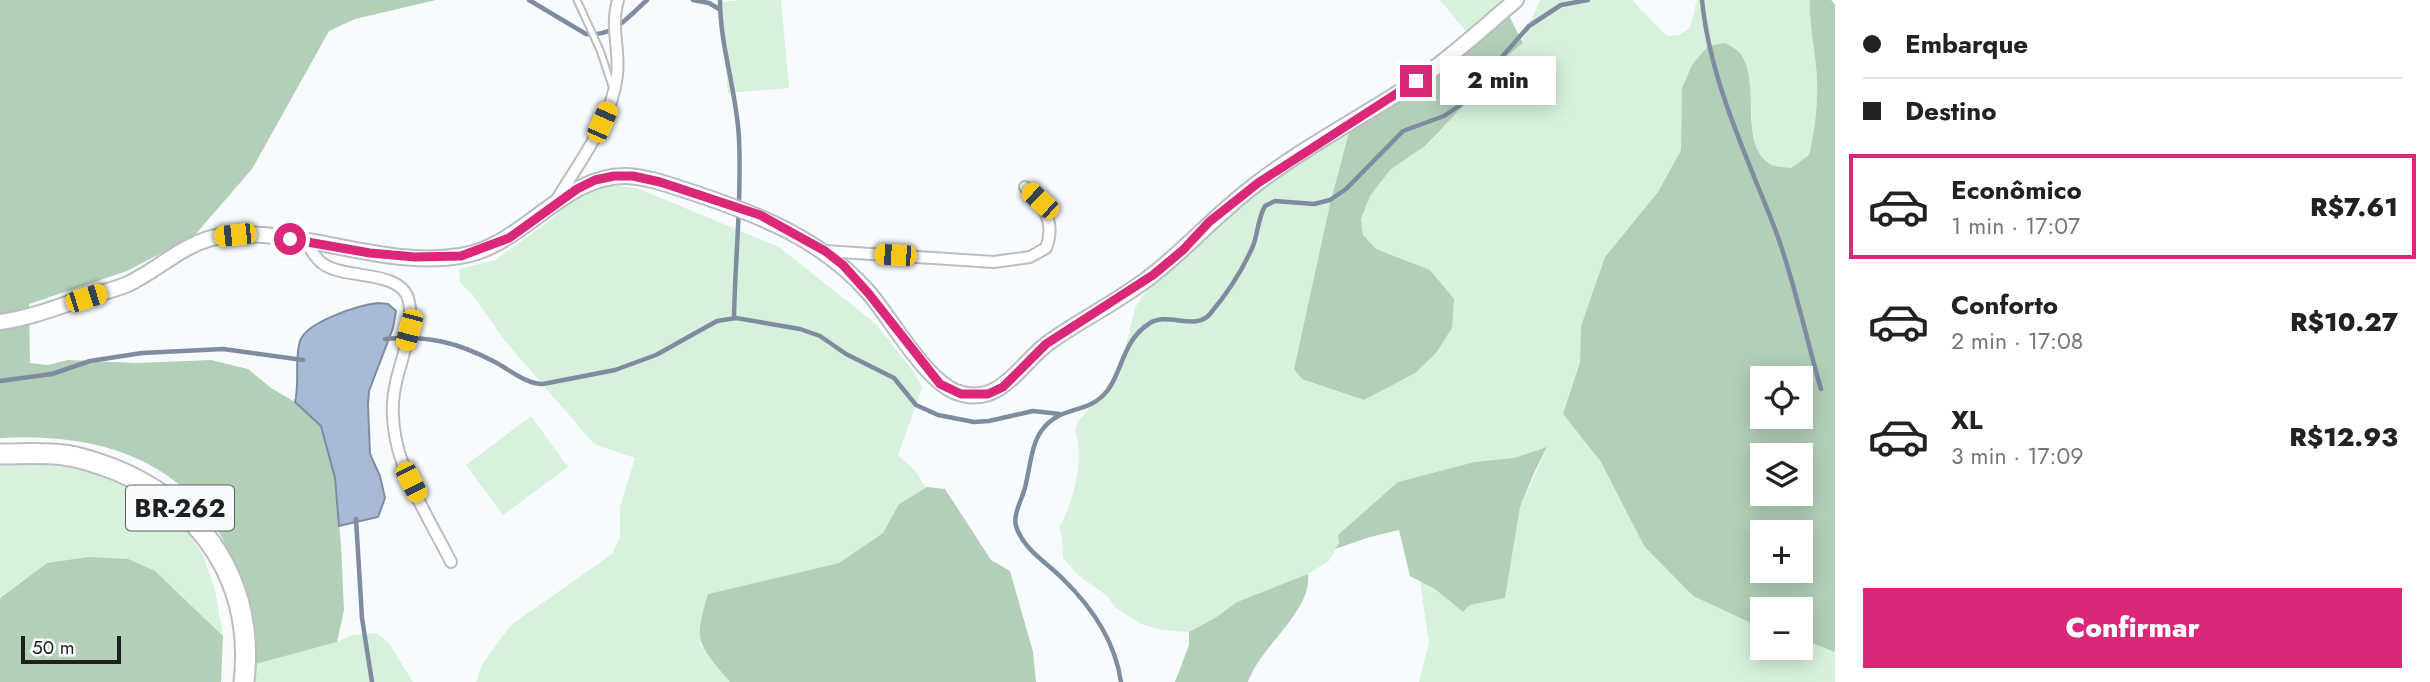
<!DOCTYPE html>
<html lang="pt">
<head>
<meta charset="utf-8">
<style>
  :root { --surface:#fff; --page:#f2f2f2; --text:#222; --muted:#767676; --line:#e0e0e0; --accent:#db2777 }
  body { margin:0; font-family:Jost,sans-serif; background:var(--page); color:var(--text); height:100vh; display:flex; flex-direction:column; font-size:26px; white-space:nowrap }
  * { box-sizing:border-box; margin:0 }
  p { font-size:23px; color:var(--muted) }
  .icon { flex:none; width:38px; height:38px; fill:none; stroke:currentColor; stroke-width:2; stroke-linecap:round; stroke-linejoin:round }
  .map { position:relative; flex:1; overflow:hidden }
  .drawer { display:flex; flex-direction:column; background:var(--surface); width:595px }
  .drawer>* { flex:none }
  .top-card { display:grid; align-content:center; height:154px; padding:0 28px; background:var(--surface) }
  .buttons { position:absolute; left:1750px; top:366px; display:grid; gap:14px }
  .buttons a { display:grid; place-items:center; width:63px; height:63px; border-radius:0px; background:var(--surface); box-shadow:0 4px 18px #0003; font-size:35px }
  .scale { position:absolute; left:21px; bottom:18px; width:100px; box-sizing:border-box; padding-left:7px; border:4px solid #1f1f20; border-top:0; font-size:19px; line-height:24px; white-space:nowrap; color:#1f1f20; -webkit-text-stroke:5px #f8fbfd; paint-order:stroke }
  .end { position:absolute; width:32px; height:32px; margin:-16px; border:9px solid #db2777; background:#fff; box-shadow:0 0 0 4px #fff }
  .from { border-radius:50% }
  .bubble { position:absolute; height:49px; border-radius:0px; background:var(--surface); box-shadow:0 4px 18px #0003; font-size:23px; font-weight:800; line-height:49px; text-align:center }
  .car { position:absolute; width:21px; height:42px; margin:-21px -10px; border-radius:9px; box-shadow:0 0 5px 2px #0007; background:linear-gradient(#f5c518 24%,#345 0 40%,#f5c518 0 76%,#345 0 86%,#f5c518 0) }
  .top-card b { display:flex; align-items:center; gap:24px; height:66px; font-size:26px }
  .top-card b+b { border-top:2px solid var(--line) }
  .top-card i { width:18px; height:18px; background:var(--text) }
  ul { padding:0; list-style:none }
  li { display:flex; align-items:center; gap:21px; height:105px; margin:0 14px 10px; padding:0 14px; border:4px solid transparent; border-radius:0px }
  li div { flex:1 }
  li b { display:block; font-size:26px }
  li em { font-style:normal; font-weight:800 }
  li.on { border-color:var(--accent) }
  li>.icon { width:63px; height:63px; stroke-width:1.5 }
  .button { display:flex; gap:14px; margin-top:auto; padding:14px 28px }
  .button a { flex:1; height:80px; border-radius:0px; background:var(--accent); color:#fff; font-size:28px; font-weight:800; line-height:80px; text-align:center }
  main { display:flex; flex:1; min-height:0 }
  .map>svg:first-child { display:block }
  .green { fill:#d7f1dc }
  .forest { fill:#b3cfb8; fill-rule:evenodd }
  .water { fill:#a8bad5; stroke:#7f8c9f; stroke-width:2 }
  .lines { fill:none; stroke-linecap:round; stroke-linejoin:round }
  .stream { stroke:#7f8c9f; stroke-width:4.5 }
  .lane-casing { stroke:#bbbdc0; stroke-width:9 }
  .street-casing { stroke:#bbbdc0; stroke-width:14 }
  .secondary-casing { stroke:#bbbdc0; stroke-width:18 }
  .highway-casing { stroke:#bbbdc0; stroke-width:23 }
  .lane { stroke:#fff; stroke-width:5 }
  .street { stroke:#fff; stroke-width:10 }
  .secondary { stroke:#fff; stroke-width:14 }
  .highway { stroke:#fff; stroke-width:19 }
  .route { stroke:#db2777; stroke-width:9 }
  .labels { text-anchor:middle; dominant-baseline:central; stroke-width:5; stroke-linejoin:round; paint-order:stroke }
  .shield { fill:#f8fbfd; stroke:#606162; stroke-width:2 }
  .shield-label { font-size:26px; font-weight:bold; fill:#1f1f20 }
</style>
</head>
<body>
<main>
<div class="map">
<svg width="1835" height="682" viewBox="0 0 1835 682">
  <rect width="100%" height="100%" fill="#f8fbfd"/>
  <!-- green -->
  <path class="green" d="M742,0H781L789,88L728,93L720,2Z
    M1440,0H1510L1469,35Z
    M1540,0H1632L1667,36L1679,35L1690,28L1697,0H1810C1809,26 1814,42 1816,66C1819,96 1816,125 1809,155L1791,168C1785,167 1775,167 1770,164C1738,142 1763,81 1738,52C1735,48 1729,45 1725,43L1692,65L1682,88L1681,150L1658,192L1605,257L1581,326L1580,361L1563,414L1601,462L1644,546L1693,596L1762,628V648H1801V639L1835,652V682H1419L1429,643L1420,581L1435,589L1463,612L1470,605L1505,598L1520,507L1547,448L1514,458L1474,462L1398,482L1339,543L1329,561L1304,576L1237,602L1215,618L1189,632L1161,630L1141,624L1116,608L1106,595L1079,576L1063,558L1062,537L1059,527C1073,506 1085,455 1075,431L1078,422L1120,370L1135,308L1151,283L1241,197L1349,130L1330,204L1294,369L1364,400L1388,387L1430,270L1376,249L1363,235L1361,219L1370,196L1391,169L1425,146L1468,101L1493,68L1523,43L1522,40Z
    M608,185L637,188L779,247L876,324L916,375L922,388L898,455L916,472L926,488L899,504L883,533L839,563L708,594L700,645L730,682H476L483,663L511,625L612,554L620,537V507L635,458L594,444L505,341L472,294L460,283L459,269L495,260L548,222L579,193Z
    M531,416L568,467L503,515L466,465Z
    M0,463H59L98,470L153,497L183,523L203,555L215,590L223,636L155,571L47,563L0,597Z
    M377,633L389,643L413,682H247L248,666L337,642L352,635Z"/>
  <!-- forest -->
  <path class="forest" d="M0,0H436L355,19L329,31L252,169L194,236L127,271L29,304L30,363L48,365L68,360L136,363L211,360L248,369L271,388L295,402L321,425L335,478L341,545L344,610L337,642L248,666C245,640 246,605 239,581C206,466 110,432 0,438Z
    M1810,0H1831L1835,4V652L1801,639V609H1762V628L1693,596L1644,546L1601,462L1563,414L1580,362L1581,326L1605,257L1658,192L1681,150L1682,88L1692,65L1708,46L1725,43C1729,45 1735,48 1739,52C1763,81 1737,142 1770,164C1775,167 1785,167 1791,168L1809,155C1816,125 1819,96 1816,66C1814,43 1809,25 1810,0ZM1762,378H1801V416H1762ZM1762,455H1801V494H1762ZM1801,532V570H1762V532Z
    M1504,6L1523,43L1493,68L1468,101L1425,146L1391,169L1370,196L1361,219L1363,235L1376,249L1430,270L1454,299L1452,328L1436,353L1415,373L1364,400L1302,379L1294,369L1330,204L1352,120L1393,92Z
    M1547,447L1534,473L1520,507L1505,598L1470,605L1463,612L1435,589L1410,576L1399,530L1370,537L1335,549L1339,543L1338,535L1398,482L1474,462L1514,458Z
    M927,487L945,489L991,560L1010,571L1033,652L1036,682H730C698,643 693,644 708,594L839,563L883,533L899,504Z
    M89,557L128,559L155,571L223,636L221,682H0V598L47,563Z
    M1308,574C1312,612 1260,646 1248,682H1175L1189,645V632L1215,618L1237,602Z"/>
  <!-- water -->
  <path class="water" d="M378,303L388,304L396,311L393,328L369,391L368,405L370,454L380,476L385,498L378,517L339,526L335,478L321,426L295,402C300,382 294,361 300,341C306,322 359,305 378,303Z"/>
  <g class="lines">
    <!-- stream -->
    <path class="stream" d="M529,0L586,34C614,37 628,17 647,0
      M693,0L709,3L719,9
      M720,0C720,47 737,92 739,139C742,199 735,259 734,318
      M1702,0C1710,81 1746,154 1775,229C1794,279 1806,338 1821,389
      M385,339C427,335 457,342 495,362C510,370 526,384 543,384L615,370L656,355L717,321L736,318L800,329L820,336L846,354L894,378L916,405L938,415L974,422L989,421L1033,411L1060,414
      M0,381L52,374L90,361L142,353L223,349L303,360
      M356,519L362,618L372,682
      M1121,682C1115,640 1092,607 1062,578C1046,562 1023,549 1016,526C1013,515 1021,501 1024,491C1030,472 1030,446 1042,430C1061,404 1088,416 1108,390C1123,369 1123,340 1150,323C1168,312 1196,331 1210,314C1226,295 1243,269 1253,246C1258,233 1258,218 1265,206L1275,201L1314,204L1330,200L1346,189L1403,131L1444,116L1459,106L1529,26L1561,5L1588,0"/>
    <defs>
      <path id="lane" d="M577,0L600,50L612,86"/>
      <path id="street" d="M556,201C579,162 612,121 617,75C620,49 610,26 618,0
        M306,242C310,248 315,258 322,263C343,280 398,269 408,298C417,329 398,363 394,393C385,454 425,510 451,562
        M825,251L994,262L1030,257L1046,248C1056,222 1044,206 1025,187"/>
      <path id="secondary" d="M0,322C30,318 57,307 85,298C99,293 114,290 128,284C160,269 185,241 222,236C300,226 381,269 460,256C523,247 562,175 626,176C649,177 672,186 694,193C760,215 823,240 869,293C892,320 925,380 956,392C1001,409 1021,361 1051,341C1085,317 1123,299 1155,273C1190,245 1219,212 1255,185C1307,145 1366,115 1420,79C1454,55 1484,27 1516,0"/>
      <path id="highway" d="M0,454C21,454 44,452 64,455C81,457 100,464 116,470C205,507 255,585 244,682"/>
    </defs>
    <!-- lane casing -->
    <use href="#lane" class="lane-casing"/>
    <!-- street casing -->
    <use href="#street" class="street-casing"/>
    <!-- secondary casing -->
    <use href="#secondary" class="secondary-casing"/>
    <!-- highway casing -->
    <use href="#highway" class="highway-casing"/>
    <!-- lane -->
    <use href="#lane" class="lane"/>
    <!-- street -->
    <use href="#street" class="street"/>
    <!-- secondary -->
    <use href="#secondary" class="secondary"/>
    <!-- highway -->
    <use href="#highway" class="highway"/>
  </g>
  <g class="lines">
    <!-- route -->
    <path class="route" d="M290,239L370,253L415,257L461,256L509,238L577,189L595,180L614,176H633L660,182L760,215L825,251L843,265L869,294L940,384L961,394H988L1003,387L1046,344L1153,275L1183,250L1209,222L1258,183L1416,81"/>
  </g>
  <g class="labels">
    <!-- shield labels -->
    <rect class="shield" x="126" y="485.5" width="108" height="45" rx="5"/>
    <g class="shield-label">
      <text x="180" y="508">BR-262</text>
    </g>
  </g>
</svg>
<div class="buttons">
<a><svg class="icon" aria-label="locate" viewBox="0 0 24 24"><circle cx="12" cy="12" r="6"/><path d="M12 2v4M12 18v4M2 12h4M18 12h4"/></svg></a>
<a><svg class="icon" aria-label="layers" viewBox="0 0 24 24"><path d="M12 4l9 5-9 5-9-5zM3 14l9 5 9-5"/></svg></a>
<a>+</a>
<a>−</a>
</div>
<div class="scale">50 m</div>
<i class="end from" style="left:290px;top:239px"></i>
<i class="end" style="left:1416px;top:81px"></i>
<div class="bubble" style="left:1440px;top:56px;width:116px">2 min</div>
<i class="car" style="left:602px;top:122px;rotate:24deg"></i>
<i class="car" style="left:1040px;top:201px;rotate:313deg"></i>
<i class="car" style="left:235px;top:235px;rotate:264deg"></i>
<i class="car" style="left:895px;top:255px;rotate:273deg"></i>
<i class="car" style="left:86px;top:298px;rotate:72deg"></i>
<i class="car" style="left:409px;top:330px;rotate:195deg"></i>
<i class="car" style="left:411px;top:482px;rotate:153deg"></i>
</div>
<section class="drawer">
<div class="top-card">
<b><i class="from"></i>Embarque</b>
<b><i></i>Destino</b>
</div>
<ul>
<li class="on"><svg class="icon" aria-label="car" viewBox="0 0 24 24"><path d="M5 17H2v-5l4-1 3-4h7l3 4 3 1v5h-3M9 17h6M6 11h13"/><circle cx="7" cy="17" r="2"/><circle cx="17" cy="17" r="2"/></svg><div><b>Econômico</b><p>1 min · 17:07</p></div><em>R$7.61</em></li>
<li><svg class="icon" aria-label="car" viewBox="0 0 24 24"><path d="M5 17H2v-5l4-1 3-4h7l3 4 3 1v5h-3M9 17h6M6 11h13"/><circle cx="7" cy="17" r="2"/><circle cx="17" cy="17" r="2"/></svg><div><b>Conforto</b><p>2 min · 17:08</p></div><em>R$10.27</em></li>
<li><svg class="icon" aria-label="car" viewBox="0 0 24 24"><path d="M5 17H2v-5l4-1 3-4h7l3 4 3 1v5h-3M9 17h6M6 11h13"/><circle cx="7" cy="17" r="2"/><circle cx="17" cy="17" r="2"/></svg><div><b>XL</b><p>3 min · 17:09</p></div><em>R$12.93</em></li>
</ul>
<div class="button"><a>Confirmar</a></div>
</section>
</main>
</body>
</html>
